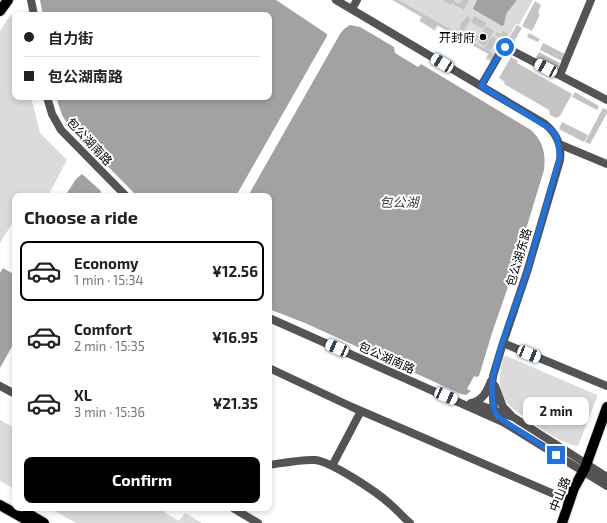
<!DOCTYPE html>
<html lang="en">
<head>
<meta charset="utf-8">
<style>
  :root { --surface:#fff; --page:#f6f6f6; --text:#222; --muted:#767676; --line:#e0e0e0; --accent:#000 }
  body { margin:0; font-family:"Exo 2","Noto Sans SC",sans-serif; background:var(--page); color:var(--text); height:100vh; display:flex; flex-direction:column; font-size:15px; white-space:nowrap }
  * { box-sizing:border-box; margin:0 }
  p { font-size:13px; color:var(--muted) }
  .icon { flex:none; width:22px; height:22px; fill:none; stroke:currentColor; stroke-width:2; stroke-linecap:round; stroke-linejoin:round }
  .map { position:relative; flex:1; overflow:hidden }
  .sheet { position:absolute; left:12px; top:193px; width:260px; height:318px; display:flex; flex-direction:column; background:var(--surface); border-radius:8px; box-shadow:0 2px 6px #0003 }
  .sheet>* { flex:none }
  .top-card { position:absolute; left:12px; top:12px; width:260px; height:88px; border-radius:8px; box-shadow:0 2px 6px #0003; display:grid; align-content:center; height:88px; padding:0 12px; background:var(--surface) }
  .end { position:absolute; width:18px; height:18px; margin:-9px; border:5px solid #1a73e8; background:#fff; box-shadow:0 0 0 2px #fff }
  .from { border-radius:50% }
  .bubble { position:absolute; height:28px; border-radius:8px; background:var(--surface); box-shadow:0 2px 6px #0003; font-size:13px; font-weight:700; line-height:28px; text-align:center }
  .car { position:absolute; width:12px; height:24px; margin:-12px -6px; border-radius:5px; box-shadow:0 0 3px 1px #0007; background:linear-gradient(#fff 24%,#345 0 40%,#fff 0 76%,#345 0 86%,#fff 0) }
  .top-card b { display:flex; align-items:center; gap:14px; height:38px; font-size:15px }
  .top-card b+b { border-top:1px solid var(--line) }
  .top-card i { width:10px; height:10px; background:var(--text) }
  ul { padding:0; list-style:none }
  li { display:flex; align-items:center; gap:12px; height:60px; margin:0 8px 6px; padding:0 4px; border:2px solid transparent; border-radius:8px }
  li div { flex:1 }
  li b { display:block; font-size:15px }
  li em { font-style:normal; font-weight:700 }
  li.on { border-color:var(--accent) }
  li>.icon { width:36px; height:36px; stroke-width:1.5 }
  h2 { padding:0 12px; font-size:18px; line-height:48px }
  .button { display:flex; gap:8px; margin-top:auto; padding:8px 12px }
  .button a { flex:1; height:46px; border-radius:8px; background:var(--accent); color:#fff; font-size:16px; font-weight:700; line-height:46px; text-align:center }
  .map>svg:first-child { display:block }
  .green { fill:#dbdbdb }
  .water { fill:#a2a2a2 }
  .building { fill:#c4c4c4 }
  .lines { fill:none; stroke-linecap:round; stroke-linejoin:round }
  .major-casing { stroke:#dbdbdb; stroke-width:12 }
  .minor { stroke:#545454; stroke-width:8 }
  .major { stroke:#000; stroke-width:10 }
  .route { stroke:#1a73e8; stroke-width:5 }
  .poi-dot { fill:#000; stroke:#fff; stroke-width:1.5 }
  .labels { text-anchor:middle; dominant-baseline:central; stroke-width:4; stroke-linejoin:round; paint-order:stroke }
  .poi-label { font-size:12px; fill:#000; stroke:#fff; text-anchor:end }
  .street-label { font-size:12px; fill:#000; stroke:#fff }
  .water-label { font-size:13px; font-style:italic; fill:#434343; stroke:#fff }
</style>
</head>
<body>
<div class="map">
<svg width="607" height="523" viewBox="0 0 607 523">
  <rect width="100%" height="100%" fill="#fff"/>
  <!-- green -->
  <path class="green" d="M392,0H533L519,25L516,24L493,63L485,59L488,54L438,26L435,31L419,21L421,17Z
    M11,14L15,30V97H31L40,133L67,160L48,196H15V219L0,243V31Z
    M507,356L597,395V397L578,446C559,444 529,420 513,409C496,393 499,378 503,357Z
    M0,420L15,428V489L0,481Z
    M49,508H166L164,512L179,521L185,513L202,523H76Z"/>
  <!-- water -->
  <path class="water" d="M40,0H276L327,34V36L236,196H137L70,128L62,115L56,97H269V15H43Z
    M477,0H517L506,14L504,25L502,26L473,9Z
    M350,25L360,27L394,47L395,53L418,67L421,64L531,130C543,141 546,154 544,170L513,272L492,333L479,376L476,377L474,376L467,389L471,391L466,395L461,394L305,323L269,309V196H248L340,34L344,29Z
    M82,174L100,190L101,192L99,196H65L76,179Z
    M3,268L15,275V341L0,368V273Z"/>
  <!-- building -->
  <path class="building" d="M393,0H398L496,55L493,60L487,57L489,54L437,25L434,29L420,21L423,17Z
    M442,0H453L459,4L462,0H469L464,10L452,3L451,5Z
    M535,1L541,5L538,13L540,14L532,31L522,26Z
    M467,16L471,18L463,32L459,30L461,26L460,25Z
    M474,16L487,23L483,29L471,22Z
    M517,25L522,28L512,45L506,42Z
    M486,26L494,31L485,46L478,42Z
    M467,29L479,36L475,42L463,35Z
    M503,31L508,34L504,41L495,35L497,32L501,34Z
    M529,33L540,39L538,42L527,37Z
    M492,36L497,39L490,51L485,48Z
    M543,43L565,54L562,61L540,50Z
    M539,52L560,63L557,70L535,59Z
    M511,57L518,61L517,63L572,94L560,116L556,118L550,115L549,110L504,84L505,82L499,78Z
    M575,92L599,106L597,110L572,97Z
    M603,108L607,110V113L590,144L585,142Z
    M562,122L588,135L584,142L559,129Z"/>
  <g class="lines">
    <defs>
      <path id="major" d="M0,11L8,0
        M0,505L32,523
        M27,513L44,523
        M562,523L574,488L585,468L607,407"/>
    </defs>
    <!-- major casing -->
    <use href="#major" class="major-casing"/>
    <!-- minor -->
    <path class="minor" d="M31,0L34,15
      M336,0L545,124C556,133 562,145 560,160L527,272L503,343L493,376L492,387L494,410L498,417L503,422
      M352,9L357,0
      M560,75L591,0
      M481,86L503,48L505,47L607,100
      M47,97L52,114L61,130L126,196
      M559,144L607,164
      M269,318L503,422L607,486
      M503,343L607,386
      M269,368L352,407L570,501
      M0,386L15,394
      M495,386L503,407L511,415
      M471,403C483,401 487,391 491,381
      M477,404L513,417L607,477
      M269,465C283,463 302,459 315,460C332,462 377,492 390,504C397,510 403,517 410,523
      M332,466L361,411
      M233,508L258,523"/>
    <!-- major -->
    <use href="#major" class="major"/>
  </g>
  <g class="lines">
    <!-- route -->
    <path class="route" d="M505,47L503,48L481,86L552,130L557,138L560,156L527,272L502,343L493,376L492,387L493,401L494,410L498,417L556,455"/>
  </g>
  <!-- markers -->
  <circle class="poi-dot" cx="483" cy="37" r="4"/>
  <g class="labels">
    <!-- poi labels -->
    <g class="poi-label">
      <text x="475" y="37">开封府</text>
    </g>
    <!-- street labels -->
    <g class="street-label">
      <text transform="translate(90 141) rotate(47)">包公湖南路</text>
      <text transform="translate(518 257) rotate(-73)">包公湖东路</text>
      <text transform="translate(387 357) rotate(24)">包公湖南路</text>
      <text transform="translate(559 494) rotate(-68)">中山路</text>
    </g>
    <!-- water labels -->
    <g class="water-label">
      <text x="399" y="202">包公湖</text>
    </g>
  </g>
</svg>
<i class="end from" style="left:505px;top:47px"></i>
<i class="end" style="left:556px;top:455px"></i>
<div class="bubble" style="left:523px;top:397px;width:66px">2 min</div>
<i class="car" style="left:442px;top:63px;rotate:301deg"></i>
<i class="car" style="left:546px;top:68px;rotate:298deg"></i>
<i class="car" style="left:337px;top:348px;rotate:294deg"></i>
<i class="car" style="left:529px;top:354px;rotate:112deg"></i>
<i class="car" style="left:446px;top:396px;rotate:114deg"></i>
<div class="top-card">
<b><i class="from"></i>自力街</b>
<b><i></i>包公湖南路</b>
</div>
<section class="sheet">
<h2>Choose a ride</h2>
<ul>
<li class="on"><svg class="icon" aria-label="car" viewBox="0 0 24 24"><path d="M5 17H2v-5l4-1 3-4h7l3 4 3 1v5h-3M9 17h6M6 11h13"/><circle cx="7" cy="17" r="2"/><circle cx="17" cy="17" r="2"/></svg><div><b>Economy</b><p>1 min · 15:34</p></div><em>¥12.56</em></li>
<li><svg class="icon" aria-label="car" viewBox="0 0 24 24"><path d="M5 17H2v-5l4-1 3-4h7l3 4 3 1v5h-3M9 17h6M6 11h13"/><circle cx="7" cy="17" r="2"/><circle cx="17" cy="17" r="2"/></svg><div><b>Comfort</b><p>2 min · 15:35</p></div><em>¥16.95</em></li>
<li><svg class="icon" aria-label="car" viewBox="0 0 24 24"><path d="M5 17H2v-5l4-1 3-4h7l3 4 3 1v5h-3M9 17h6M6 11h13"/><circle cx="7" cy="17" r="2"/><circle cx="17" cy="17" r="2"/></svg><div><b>XL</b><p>3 min · 15:36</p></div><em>¥21.35</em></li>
</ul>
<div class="button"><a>Confirm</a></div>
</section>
</div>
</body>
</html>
